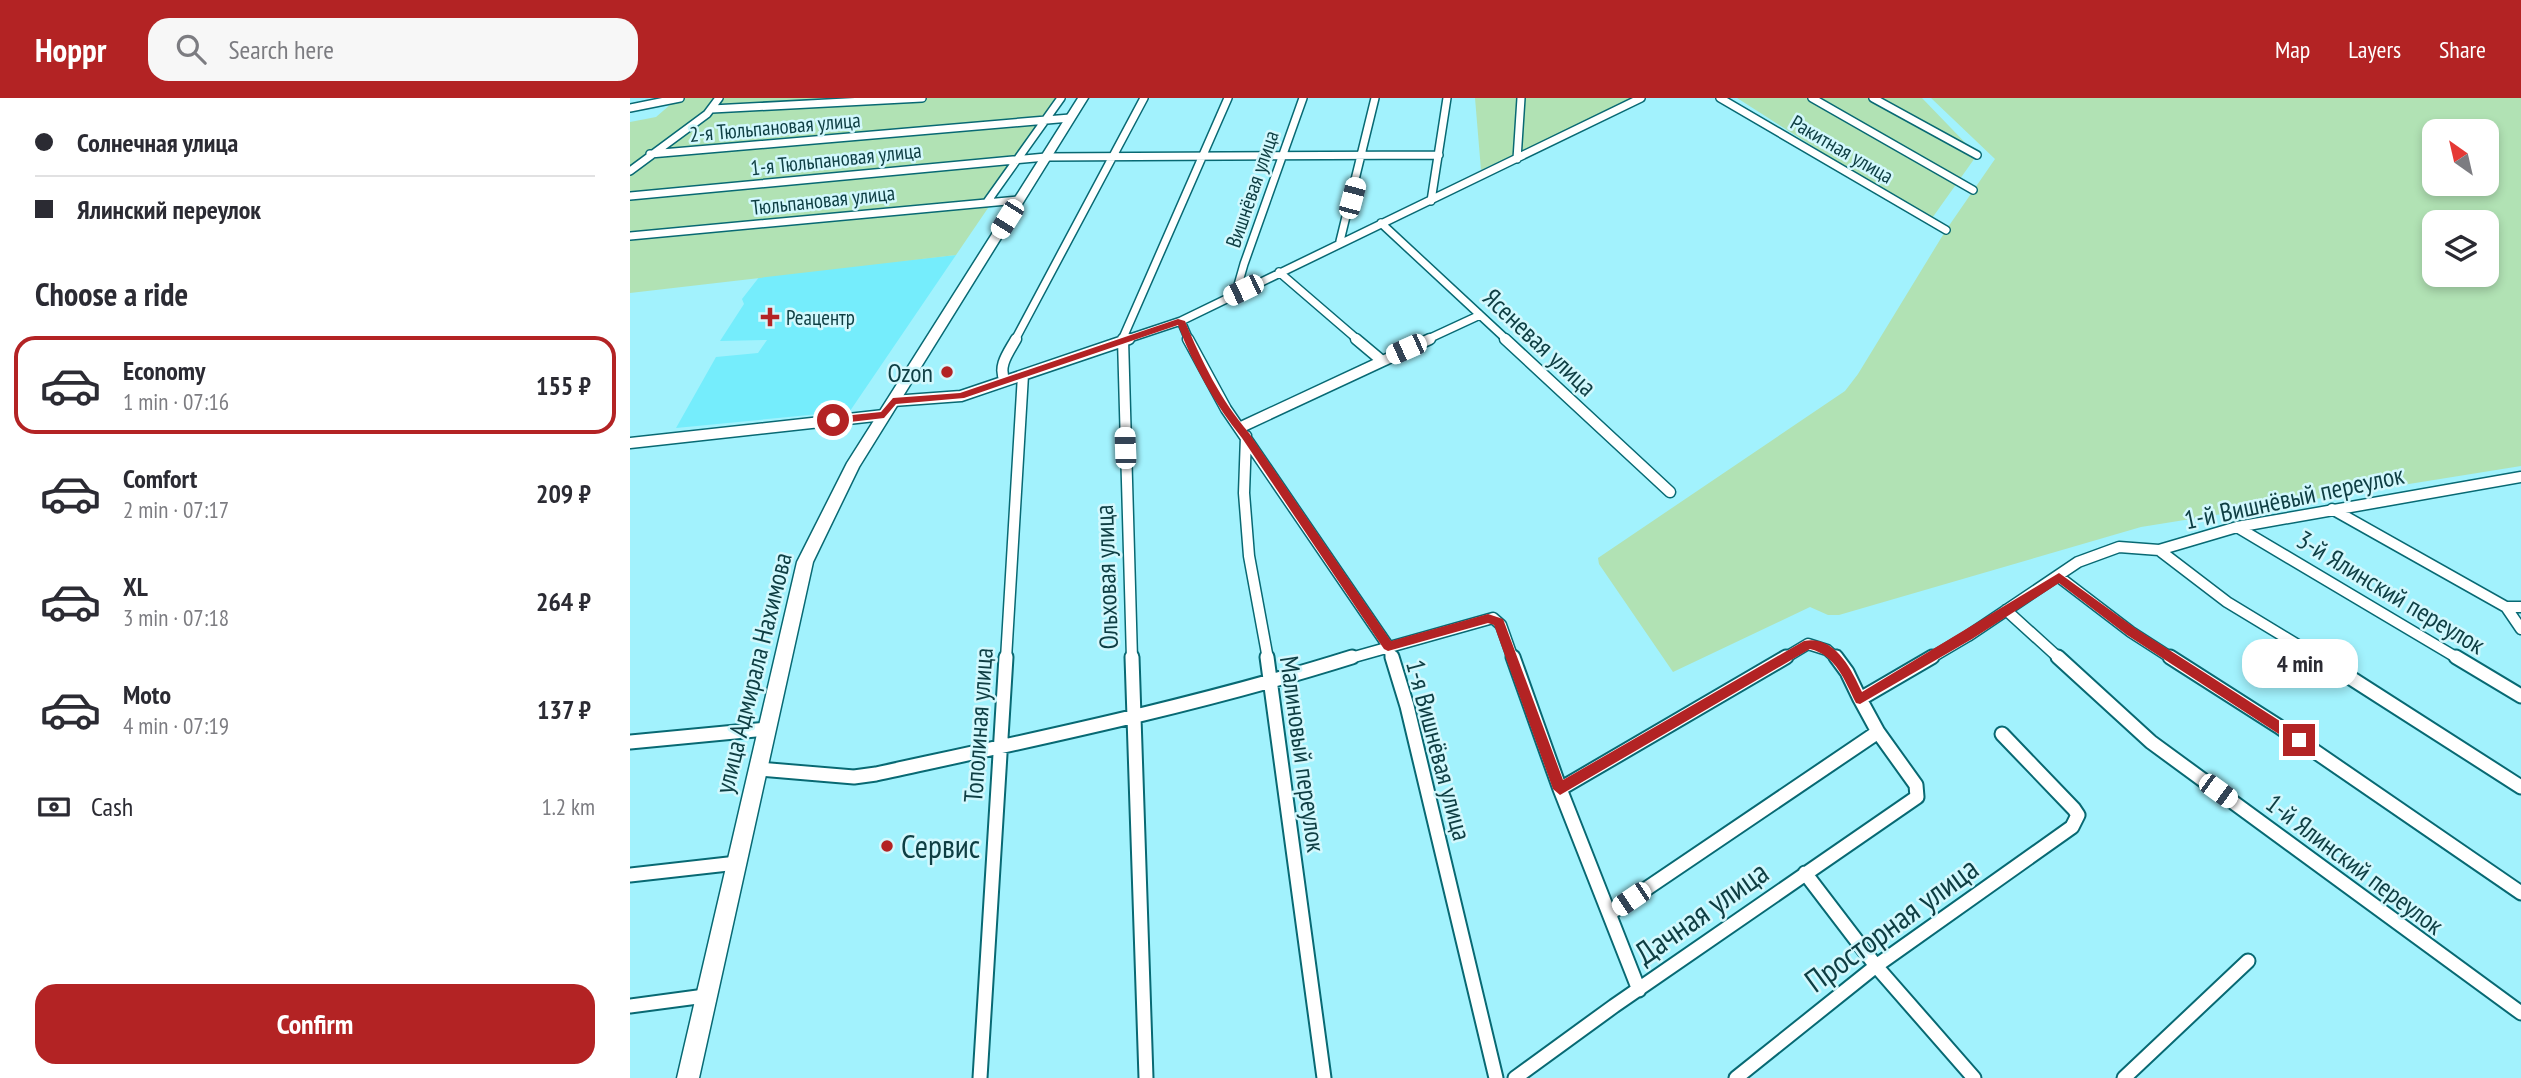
<!DOCTYPE html>
<html lang="en">
<head>
<meta charset="utf-8">
<style>
  :root { --surface:#fff; --page:#f7f7f7; --text:#2b2b33; --muted:#7c7c81; --line:#e1e1e2; --accent:#b32324 }
  body { margin:0; font-family:"PT Sans Narrow",sans-serif; background:var(--page); color:var(--text); height:100vh; display:flex; flex-direction:column; font-size:26px; white-space:nowrap }
  * { box-sizing:border-box; margin:0 }
  p { font-size:23px; color:var(--muted) }
  .icon { flex:none; width:38px; height:38px; fill:none; stroke:currentColor; stroke-width:2; stroke-linecap:round; stroke-linejoin:round }
  .map { position:relative; flex:1; overflow:hidden }
  .details { display:flex; flex-direction:column; background:var(--surface); width:630px }
  .details>* { flex:none }
  .top-card { display:grid; align-content:center; height:154px; padding:0 35px; background:var(--surface) }
  .needle { width:46px; rotate:326deg }
  .buttons { position:absolute; left:1792px; top:21px; display:grid; gap:14px }
  .buttons a { display:grid; place-items:center; width:77px; height:77px; border-radius:14px; background:var(--surface); box-shadow:0 4px 10px #0003; font-size:35px }
  .end { position:absolute; width:32px; height:32px; margin:-16px; border:9px solid #b32324; background:#fff; box-shadow:0 0 0 4px #fff }
  .from { border-radius:50% }
  .bubble { position:absolute; height:49px; border-radius:21px; background:var(--surface); box-shadow:0 4px 10px #0003; font-size:23px; font-weight:700; line-height:49px; text-align:center }
  .car { position:absolute; width:21px; height:42px; margin:-21px -10px; border-radius:9px; box-shadow:0 0 5px 2px #0007; background:linear-gradient(#fff 24%,#345 0 40%,#fff 0 76%,#345 0 86%,#fff 0) }
  .top-card b { display:flex; align-items:center; gap:24px; height:66px; font-size:26px }
  .top-card b+b { border-top:2px solid var(--line) }
  .top-card i { width:18px; height:18px; background:var(--text) }
  ul { padding:0; list-style:none }
  li { display:flex; align-items:center; gap:21px; height:98px; margin:0 14px 10px; padding:0 21px; border:4px solid transparent; border-radius:21px }
  li div { flex:1 }
  li b { display:block; font-size:26px }
  li em { font-style:normal; font-weight:700 }
  li.current { border-color:var(--accent) }
  li>.icon { width:63px; height:63px; stroke-width:1.5 }
  h2 { padding:0 35px; font-size:32px; line-height:84px }
  .pay { display:flex; align-items:center; gap:18px; height:77px; padding:0 35px; font-size:26px }
  .pay p { margin-inline-start:auto }
  .action { display:flex; gap:14px; margin-top:auto; padding:14px 35px }
  .action a { flex:1; height:80px; border-radius:21px; background:var(--accent); color:#fff; font-size:28px; font-weight:700; line-height:80px; text-align:center }
  header { display:flex; align-items:center; gap:42px; box-sizing:border-box; height:98px; padding:0 35px; background:var(--accent); color:#fff }
  header strong { font-size:33px }
  nav { display:flex; gap:38px; margin-inline-start:auto; font-size:24px }
  .search { width:490px; height:63px; background:var(--page); display:flex; align-items:center; gap:18px; box-sizing:border-box; padding:0 24px; border-radius:21px; color:var(--muted); font-size:26px }
  main { display:flex; flex:1; min-height:0 }
  .map>svg:first-child { display:block }
  .built { fill:#75edfc }
  .green { fill:#b1e2b4; fill-rule:evenodd }
  .lines { fill:none; stroke-linecap:round; stroke-linejoin:round }
  .minor-far2-casing { stroke:#086973; stroke-width:10 }
  .minor-far1-casing { stroke:#086973; stroke-width:13 }
  .minor-casing { stroke:#086973; stroke-width:17 }
  .secondary-casing { stroke:#086973; stroke-width:3 }
  .minor-far2 { stroke:#fff; stroke-width:7 }
  .minor-far1 { stroke:#fff; stroke-width:10 }
  .minor { stroke:#fff; stroke-width:13 }
  .secondary { fill:#fff; fill-rule:evenodd }
  .route { fill:#b32324 }
  .poi-dot { fill:#b32324; stroke:#d2f8fd; stroke-width:2.5 }
  .labels { text-anchor:middle; dominant-baseline:central; stroke-width:5; stroke-linejoin:round; paint-order:stroke }
  .far-street-label { font-size:21px; fill:#0e3e43; stroke:#d2f8fd }
  .far-poi-label { font-size:21px; fill:#0e3e43; stroke:#d2f8fd; text-anchor:start }
  .street-label { font-size:26px; fill:#0e3e43; stroke:#d2f8fd }
  .poi-label { font-size:26px; fill:#0e3e43; stroke:#d2f8fd; text-anchor:end }
  .near-poi-label { font-size:32px; fill:#0e3e43; stroke:#d2f8fd; text-anchor:start }
  .near-street-label { font-size:32px; fill:#0e3e43; stroke:#d2f8fd }
</style>
</head>
<body>
<header>
<strong>Hoppr</strong>
<div class="search"><svg class="icon" aria-label="search" viewBox="0 0 24 24"><circle cx="10" cy="10" r="6"/><path d="M15 15l6 6"/></svg>Search here</div>
<nav><a>Map</a><a>Layers</a><a>Share</a></nav>
</header>
<main>
<section class="details">
<div class="top-card">
<b><i class="from"></i>Солнечная улица</b>
<b><i></i>Ялинский переулок</b>
</div>
<h2>Choose a ride</h2>
<ul>
<li class="current"><svg class="icon" aria-label="car" viewBox="0 0 24 24"><path d="M5 17H2v-5l4-1 3-4h7l3 4 3 1v5h-3M9 17h6M6 11h13"/><circle cx="7" cy="17" r="2"/><circle cx="17" cy="17" r="2"/></svg><div><b>Economy</b><p>1 min · 07:16</p></div><em>155 ₽</em></li>
<li><svg class="icon" aria-label="car" viewBox="0 0 24 24"><path d="M5 17H2v-5l4-1 3-4h7l3 4 3 1v5h-3M9 17h6M6 11h13"/><circle cx="7" cy="17" r="2"/><circle cx="17" cy="17" r="2"/></svg><div><b>Comfort</b><p>2 min · 07:17</p></div><em>209 ₽</em></li>
<li><svg class="icon" aria-label="car" viewBox="0 0 24 24"><path d="M5 17H2v-5l4-1 3-4h7l3 4 3 1v5h-3M9 17h6M6 11h13"/><circle cx="7" cy="17" r="2"/><circle cx="17" cy="17" r="2"/></svg><div><b>XL</b><p>3 min · 07:18</p></div><em>264 ₽</em></li>
<li><svg class="icon" aria-label="car" viewBox="0 0 24 24"><path d="M5 17H2v-5l4-1 3-4h7l3 4 3 1v5h-3M9 17h6M6 11h13"/><circle cx="7" cy="17" r="2"/><circle cx="17" cy="17" r="2"/></svg><div><b>Moto</b><p>4 min · 07:19</p></div><em>137 ₽</em></li>
</ul>
<div class="pay"><svg class="icon" aria-label="cash" viewBox="0 0 24 24"><path d="M3 7h18v10H3z"/><circle cx="12" cy="12" r="2"/></svg>Cash<p>1.2 km</p></div>
<div class="action"><a>Confirm</a></div>
</section>
<div class="map">
<svg width="1891" height="980" viewBox="0 0 1891 980">
  <rect width="100%" height="100%" fill="#a2f2fd"/>
  <!-- built -->
  <path class="built" d="M326,157L220,313L46,330L86,259L128,255L137,242L90,243L114,206L112,201L130,178Z"/>
  <!-- green -->
  <path class="green" d="M48,0H433L326,157L0,195V24L26,19Z
    M845,0H1007L851,72Z
    M1107,0H1292L1347,57L1300,123Z
    M1301,0H1891V368L1511,429L1209,517H1198L1180,509L1043,574L969,466L968,460L1215,293L1228,276L1316,132L1365,61ZM1804,33H1857V86H1804ZM1804,124H1857V177H1804Z"/>
  <g class="lines">
    <defs>
      <path id="minor-far2" d="M1090,0L1316,132
        M1182,0L1343,92
        M1243,0L1347,57
        M0,10L50,0
        M82,11L292,0
        M20,56L440,20
        M887,61L891,0
        M0,73L77,16L89,0
        M0,98L416,59L809,57
        M801,103L817,0
        M357,104L431,0
        M751,125L877,242
        M0,138L389,102
        M710,143L745,0
        M649,174L728,242
        M613,192L608,187L614,166L673,0
        M551,223L559,242
        M385,242L514,0
        M492,242L598,0
        M494,242L551,223L1011,0
        M796,242L850,217"/>
      <path id="minor-far1" d="M493,241L502,561
        M558,241L596,311L758,548L762,561
        M726,241L751,262
        M875,241L1040,394
        M375,283C367,268 379,254 386,241
        M263,303L331,298L499,241
        M609,330L800,241
        M616,338L614,395L619,458L638,561
        M0,345L254,317
        M1702,411L1876,509L1891,531
        M1607,429L1829,561
        M1529,452L1597,504L1691,561
        M1429,479L1501,534L1543,561
        M1876,509H1891
        M1376,512L1430,561
        M376,561L393,277
        M717,561L863,520L871,527L883,561
        M1153,561L1178,546L1197,552L1207,561
        M1299,561L1338,538L1448,464L1489,449L1529,452L1607,429L1891,379"/>
      <path id="minor" d="M502,559L516,980
        M637,559L694,980
        M762,559L777,608L866,980
        M883,559L930,691L1009,892
        M1206,559L1217,574L1230,601L1302,559
        M1428,559L1521,644L1891,915
        M1540,559L1648,628L1891,795
        M1688,559L1891,689
        M1826,559L1891,598
        M0,644L137,631
        M128,671L224,679L246,676C406,641 566,608 722,559
        M930,691L1156,559
        M1175,775L1246,868L1344,980
        M0,777L107,765
        M979,816L1248,634
        M0,908L75,898
        M350,980L376,559
        M885,980L984,908L1287,699L1286,687L1248,634L1230,601
        M1106,980L1246,868L1442,729L1448,717L1444,711L1372,636
        M1494,980L1618,863"/>
      <path id="secondary" d="M448,0H458L229,369L183,464L69,980H47L167,464L217,365Z"/>
    </defs>
    <!-- minor-far2 casing -->
    <use href="#minor-far2" class="minor-far2-casing"/>
    <!-- minor-far1 casing -->
    <use href="#minor-far1" class="minor-far1-casing"/>
    <!-- minor casing -->
    <use href="#minor" class="minor-casing"/>
    <!-- secondary casing -->
    <use href="#secondary" class="secondary-casing"/>
    <!-- minor-far2 -->
    <use href="#minor-far2" class="minor-far2"/>
    <!-- minor-far1 -->
    <use href="#minor-far1" class="minor-far1"/>
    <!-- minor -->
    <use href="#minor" class="minor"/>
    <!-- secondary -->
    <use href="#secondary" class="secondary"/>
  </g>
  <!-- route -->
  <path class="route" d="M548,221L555,223C572,264 590,301 619,335L761,543L858,516L873,521L933,682L1174,543C1205,537 1221,571 1232,594L1429,475L1505,530L1673,638L1675,642L1669,648L1664,646L1497,537L1429,485L1342,541L1230,606L1226,605C1215,583 1206,557 1180,551L930,697L923,691L864,527L858,525L758,553L754,551L612,340C584,305 564,269 548,227L334,300L266,306L254,320L203,326L198,322L203,319L251,314L263,300L330,295Z"/>
  <!-- markers -->
  <g class="poi-dot">
    <path d="M136.5 208.5h7v7h7v7h-7v7h-7v-7h-7v-7h7z"/>
    <circle cx="317" cy="274" r="7"/>
    <circle cx="257" cy="748" r="7"/>
  </g>
  <g class="labels">
    <!-- far-street labels -->
    <g class="far-street-label">
      <text transform="translate(145 29) rotate(-5)">2-я Тюльпановая улица</text>
      <text transform="translate(1212 51) rotate(30)">Ракитная улица</text>
      <text transform="translate(206 61) rotate(-6)">1-я Тюльпановая улица</text>
      <text transform="translate(622 91) rotate(-71)">Вишнёвая улица</text>
      <text transform="translate(193 102) rotate(-6)">Тюльпановая улица</text>
    </g>
    <!-- far-poi labels -->
    <g class="far-poi-label">
      <text x="156" y="219">Реацентр</text>
    </g>
    <!-- street labels -->
    <g class="street-label">
      <text transform="translate(910 244) rotate(43)">Ясеневая улица</text>
      <text transform="translate(1664 399) rotate(-12)">1-й Вишнёвый переулок</text>
      <text transform="translate(476 479) rotate(-92)">Ольховая улица</text>
      <text transform="translate(1761 494) rotate(31)">3-й Ялинский переулок</text>
      <text transform="translate(123 575) rotate(-76)">улица Адмирала Нахимова</text>
      <text transform="translate(348 627) rotate(-86)">Тополиная улица</text>
      <text transform="translate(809 652) rotate(75)">1-я Вишнёвая улица</text>
      <text transform="translate(673 656) rotate(82)">Малиновый переулок</text>
      <text transform="translate(1725 766) rotate(37)">1-й Ялинский переулок</text>
    </g>
    <!-- poi labels -->
    <g class="poi-label">
      <text x="303" y="274">Ozon</text>
    </g>
    <!-- near-poi labels -->
    <g class="near-poi-label">
      <text x="271" y="748">Сервис</text>
    </g>
    <!-- near-street labels -->
    <g class="near-street-label">
      <text transform="translate(1071 814) rotate(-35)">Дачная улица</text>
      <text transform="translate(1261 826) rotate(-36)">Просторная улица</text>
    </g>
  </g>
</svg>
<div class="buttons">
<a><svg class="needle" viewBox="-14 -14 28 28"><path d="M0-13l5 13h-10z" fill="#e53935"/><path d="M0 13l5-13h-10z" fill="#7c7c81"/></svg></a>
<a><svg class="icon" aria-label="layers" viewBox="0 0 24 24"><path d="M12 4l9 5-9 5-9-5zM3 14l9 5 9-5"/></svg></a>
</div>
<i class="end from" style="left:203px;top:322px"></i>
<i class="end" style="left:1669px;top:642px"></i>
<div class="bubble" style="left:1612px;top:541px;width:116px">4 min</div>
<i class="car" style="left:722px;top:100px;rotate:15deg"></i>
<i class="car" style="left:377px;top:121px;rotate:212deg"></i>
<i class="car" style="left:613px;top:192px;rotate:244deg"></i>
<i class="car" style="left:776px;top:251px;rotate:246deg"></i>
<i class="car" style="left:495px;top:350px;rotate:358deg"></i>
<i class="car" style="left:1588px;top:693px;rotate:126deg"></i>
<i class="car" style="left:1001px;top:801px;rotate:236deg"></i>
</div>
</main>
</body>
</html>
